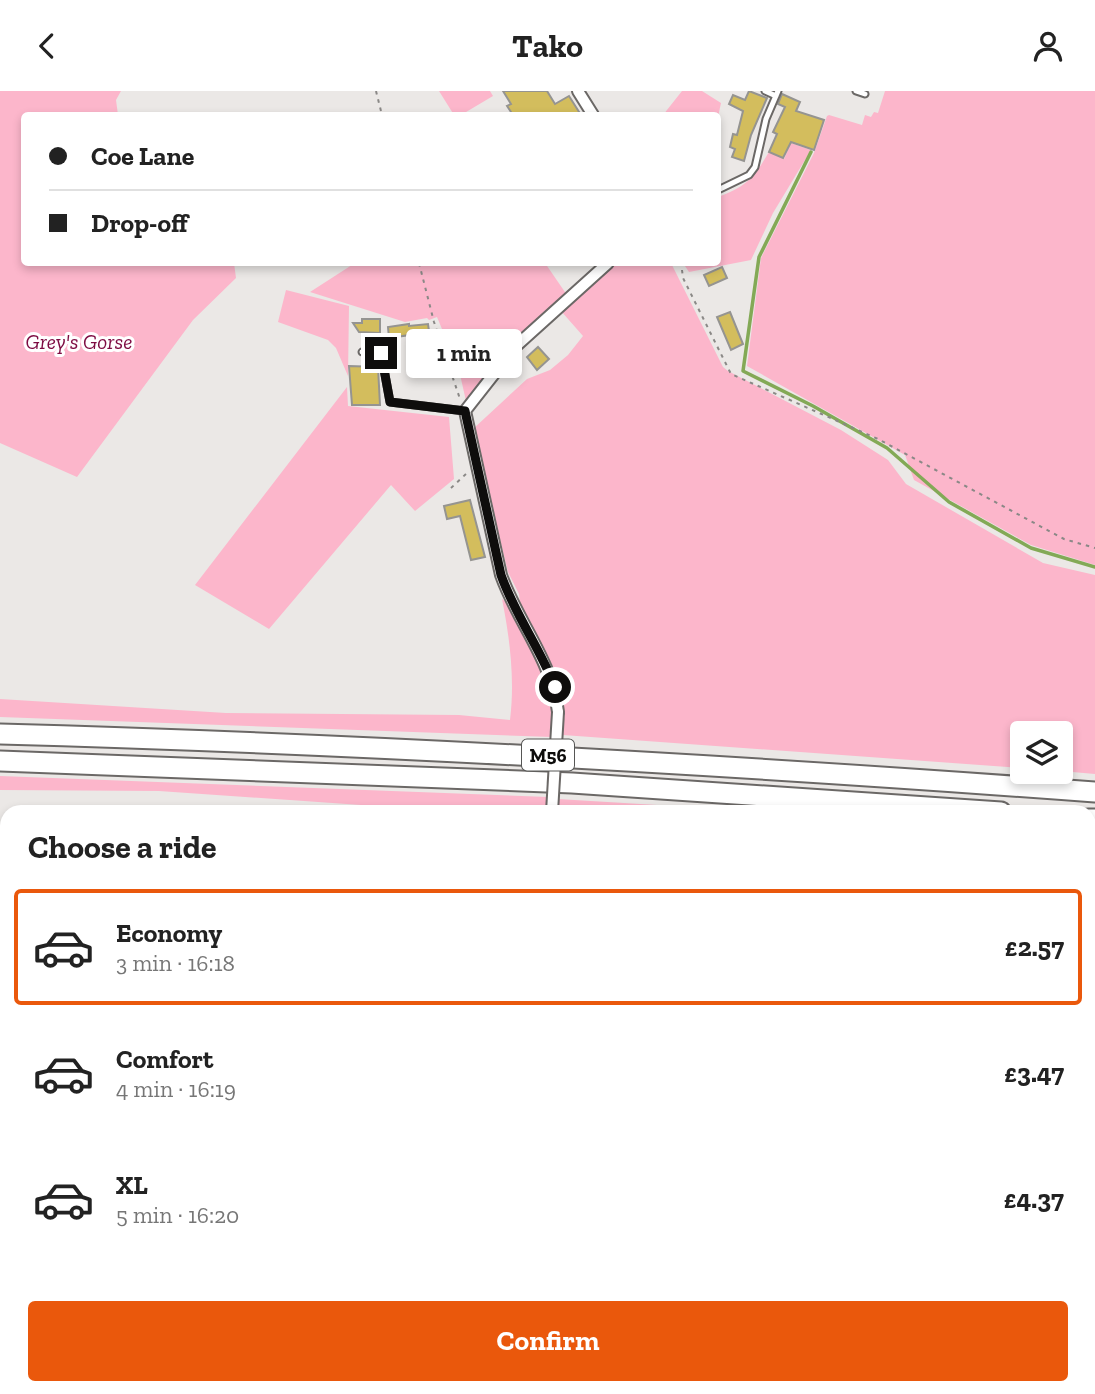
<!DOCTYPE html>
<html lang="en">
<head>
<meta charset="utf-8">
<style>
  :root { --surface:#fff; --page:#f2f2f2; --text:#222; --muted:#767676; --line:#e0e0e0; --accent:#ea580c }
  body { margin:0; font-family:"Zilla Slab",serif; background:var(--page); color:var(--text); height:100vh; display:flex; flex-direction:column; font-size:26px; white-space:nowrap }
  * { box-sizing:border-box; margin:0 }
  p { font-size:23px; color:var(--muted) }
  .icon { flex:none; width:38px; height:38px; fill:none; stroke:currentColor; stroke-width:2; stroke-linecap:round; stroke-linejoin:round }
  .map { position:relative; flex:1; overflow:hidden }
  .details { position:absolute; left:0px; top:714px; width:1096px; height:590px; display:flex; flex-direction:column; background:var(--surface); border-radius:21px 21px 0 0; box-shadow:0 4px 10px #0003 }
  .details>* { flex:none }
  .top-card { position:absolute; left:21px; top:21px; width:700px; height:154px; border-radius:7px; box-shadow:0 4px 10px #0003; display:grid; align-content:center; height:154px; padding:0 28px; background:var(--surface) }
  .controls { position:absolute; left:1010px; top:630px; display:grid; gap:14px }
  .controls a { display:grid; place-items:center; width:63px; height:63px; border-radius:7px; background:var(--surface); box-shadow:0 4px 10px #0003; font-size:35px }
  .end { position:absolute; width:32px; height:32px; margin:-16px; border:9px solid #0e0d0c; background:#fff; box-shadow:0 0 0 4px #fff }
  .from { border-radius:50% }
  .bubble { position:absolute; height:49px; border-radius:7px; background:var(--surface); box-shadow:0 4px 10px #0003; font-size:23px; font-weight:800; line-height:49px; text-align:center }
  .top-card b { display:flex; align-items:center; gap:24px; height:66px; font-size:26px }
  .top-card b+b { border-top:2px solid var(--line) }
  .top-card i { width:18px; height:18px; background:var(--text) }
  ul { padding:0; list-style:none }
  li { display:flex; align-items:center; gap:21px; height:116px; margin:0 14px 10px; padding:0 14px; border:4px solid transparent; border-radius:7px }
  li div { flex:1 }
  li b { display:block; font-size:26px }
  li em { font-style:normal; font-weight:800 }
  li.current { border-color:var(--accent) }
  li>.icon { width:63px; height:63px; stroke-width:1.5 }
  h2 { padding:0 28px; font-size:32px; line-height:84px }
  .primary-button { display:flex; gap:14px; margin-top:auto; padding:14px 28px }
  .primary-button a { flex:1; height:80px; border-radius:7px; background:var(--accent); color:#fff; font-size:28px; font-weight:800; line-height:80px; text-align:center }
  header { display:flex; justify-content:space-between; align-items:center; height:91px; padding:0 28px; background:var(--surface); font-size:32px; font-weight:800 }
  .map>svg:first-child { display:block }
  .green { fill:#fcb6cb }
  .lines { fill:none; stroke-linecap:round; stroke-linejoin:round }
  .stream { stroke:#83a956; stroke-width:3.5 }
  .building { fill:#d3bd5d; stroke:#959491; stroke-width:2 }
  .service-casing { stroke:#6b6866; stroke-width:9 }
  .minor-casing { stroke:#6b6866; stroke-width:14 }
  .motorway-casing { stroke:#6b6866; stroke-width:23 }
  .path { stroke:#8a8886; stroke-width:2; stroke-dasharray:3.5 5; stroke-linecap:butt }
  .service { stroke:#fff; stroke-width:5 }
  .minor { stroke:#fff; stroke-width:10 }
  .motorway { stroke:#fff; stroke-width:19 }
  .minor-bridge-casing { stroke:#6b6866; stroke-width:14; stroke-linecap:butt }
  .minor-bridge { stroke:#fff; stroke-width:10 }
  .route { stroke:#0e0d0c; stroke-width:9 }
  .labels { text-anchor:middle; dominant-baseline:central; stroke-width:6; stroke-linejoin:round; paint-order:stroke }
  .shield { fill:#fff; stroke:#565655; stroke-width:2 }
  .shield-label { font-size:19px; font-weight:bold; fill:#0e0d0c }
  .park-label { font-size:21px; font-style:italic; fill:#7d0b42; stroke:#fff }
</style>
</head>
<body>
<header><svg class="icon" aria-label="back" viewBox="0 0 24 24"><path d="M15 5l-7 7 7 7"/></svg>Tako<svg class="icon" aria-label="person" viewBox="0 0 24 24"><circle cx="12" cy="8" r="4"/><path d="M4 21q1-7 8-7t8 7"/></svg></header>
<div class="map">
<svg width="1095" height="1303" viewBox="0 0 1095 1303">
  <rect width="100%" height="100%" fill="#ebe8e6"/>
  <!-- green -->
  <path class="green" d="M0,0H121L116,9L118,24H24V172H234L236,187L193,229L77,386L0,352Z
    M439,0H490L493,5L461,24H454Z
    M682,0H702L721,12L718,26L663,24Z
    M885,0H1095V474L1031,454L914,389L905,364L747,275L761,167L814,62L827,25L829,24L862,34L865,24L871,26L874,21L878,22Z
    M791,52L811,59L773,122L751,169L689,181L683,172H718V106C747,95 753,88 769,61L784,68Z
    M355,172H545L567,204L497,270L466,310L459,279L437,226L429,229L427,227L405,231L310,201Z
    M616,172H671L723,276L728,280L841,339L888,369L906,393L1043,472L1095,484V683L1061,680L1060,642H1022V677L563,644L560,603L552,576L521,519L519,503L508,481L473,338L527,288L550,279L568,264L583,245L561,220Z
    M286,199L349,215L348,285L336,257L328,249L278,231Z
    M347,296L348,315L449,326L454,388L415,420L391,394L269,538L195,494Z
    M502,508L508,512C536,560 557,588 552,646L0,626V608L226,622L459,624L510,629C515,589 510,548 502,508Z
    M0,685L548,706V721H461L159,700L0,699Z
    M558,708L771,721H557Z
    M0,984L7,986V1224L0,1233Z"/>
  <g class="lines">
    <!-- stream -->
    <path class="stream" d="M811,61L759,166L743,280L813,315L887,357L949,411L1031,457L1095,476"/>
  </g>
  <!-- building -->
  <path class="building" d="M503,0H547L555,13L569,5L581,24H513L507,15L511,13Z
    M749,0L767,7L751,44L744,70L732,66L735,58L730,56L733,43L737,44L743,20L729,13L733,4L745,9Z
    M782,3L800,11L796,20L824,29L814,59L791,51L783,67L769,61L777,43L773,41L785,16L778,13Z
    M722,176L727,187L709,195L704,184Z
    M730,221L743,253L731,259L717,226Z
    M362,228H380V242L359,241L353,232H362Z
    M409,233V235L428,233L433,267L414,269L410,244L389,247L388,236Z
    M538,256L549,268L537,279L527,266Z
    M349,275L378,276L380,314H352Z
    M470,409L485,466L471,469L460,425L447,428L444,415Z"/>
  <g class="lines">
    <defs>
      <path id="service" d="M765,0L776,5
        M856,0L865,3
        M718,99L749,84L755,76L766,28L778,0
        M362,261L381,262L390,311L465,320"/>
      <path id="minor" d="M578,0L593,24
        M558,621C552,569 518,532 501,484L465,320L516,255L608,172"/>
      <path id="motorway" d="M0,643C366,653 730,674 1095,701
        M0,670L572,692L1001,721
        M1088,728H1095"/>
    </defs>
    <!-- service casing -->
    <use href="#service" class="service-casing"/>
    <!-- minor casing -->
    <use href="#minor" class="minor-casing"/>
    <!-- motorway casing -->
    <use href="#motorway" class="motorway-casing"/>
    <!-- path -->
    <path class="path" d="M376,0L382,24
      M419,172L434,231L460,308
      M682,179L683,187L731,283L878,348L1064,448L1095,457
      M451,397L467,382
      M0,800L7,799
      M0,980L7,986
      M152,1297L157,1303
      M626,1297V1303
      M797,1297L803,1303"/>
    <!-- service -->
    <use href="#service" class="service"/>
    <!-- minor -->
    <use href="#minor" class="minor"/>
    <!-- motorway -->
    <use href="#motorway" class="motorway"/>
    <defs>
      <path id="minor-bridge" d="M552,721L558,621"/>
    </defs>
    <!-- minor-bridge casing -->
    <use href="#minor-bridge" class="minor-bridge-casing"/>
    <!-- minor-bridge -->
    <use href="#minor-bridge" class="minor-bridge"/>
  </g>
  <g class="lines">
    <!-- route -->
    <path class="route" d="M381,262L390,311L465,320L501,484C515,524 540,557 555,596"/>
  </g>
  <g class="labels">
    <!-- shield labels -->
    <rect class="shield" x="522" y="648.5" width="52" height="31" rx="5"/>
    <g class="shield-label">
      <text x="548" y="664">M56</text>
    </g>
    <!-- park labels -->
    <g class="park-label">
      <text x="79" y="250">Grey's Gorse</text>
    </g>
  </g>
</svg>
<div class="controls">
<a><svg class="icon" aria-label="layers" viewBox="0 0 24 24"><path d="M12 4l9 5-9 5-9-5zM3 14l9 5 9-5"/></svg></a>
</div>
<i class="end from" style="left:555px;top:596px"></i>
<i class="end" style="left:381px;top:262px"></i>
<div class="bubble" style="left:406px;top:238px;width:116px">1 min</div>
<div class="top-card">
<b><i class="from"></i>Coe Lane</b>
<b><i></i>Drop-off</b>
</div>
<section class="details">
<h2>Choose a ride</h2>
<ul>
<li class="current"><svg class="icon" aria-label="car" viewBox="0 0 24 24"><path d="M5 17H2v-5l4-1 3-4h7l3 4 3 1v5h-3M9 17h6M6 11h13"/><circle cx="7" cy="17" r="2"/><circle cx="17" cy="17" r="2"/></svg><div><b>Economy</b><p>3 min · 16:18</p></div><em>£2.57</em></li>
<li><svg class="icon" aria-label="car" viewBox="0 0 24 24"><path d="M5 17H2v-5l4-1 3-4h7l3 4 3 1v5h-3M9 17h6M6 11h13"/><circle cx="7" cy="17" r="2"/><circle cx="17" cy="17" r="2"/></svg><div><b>Comfort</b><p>4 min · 16:19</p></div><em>£3.47</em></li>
<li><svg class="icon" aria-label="car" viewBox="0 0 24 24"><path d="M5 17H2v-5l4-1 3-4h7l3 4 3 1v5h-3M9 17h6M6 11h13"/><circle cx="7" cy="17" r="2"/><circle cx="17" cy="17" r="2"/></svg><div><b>XL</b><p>5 min · 16:20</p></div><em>£4.37</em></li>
</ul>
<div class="primary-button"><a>Confirm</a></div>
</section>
</div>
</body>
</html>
